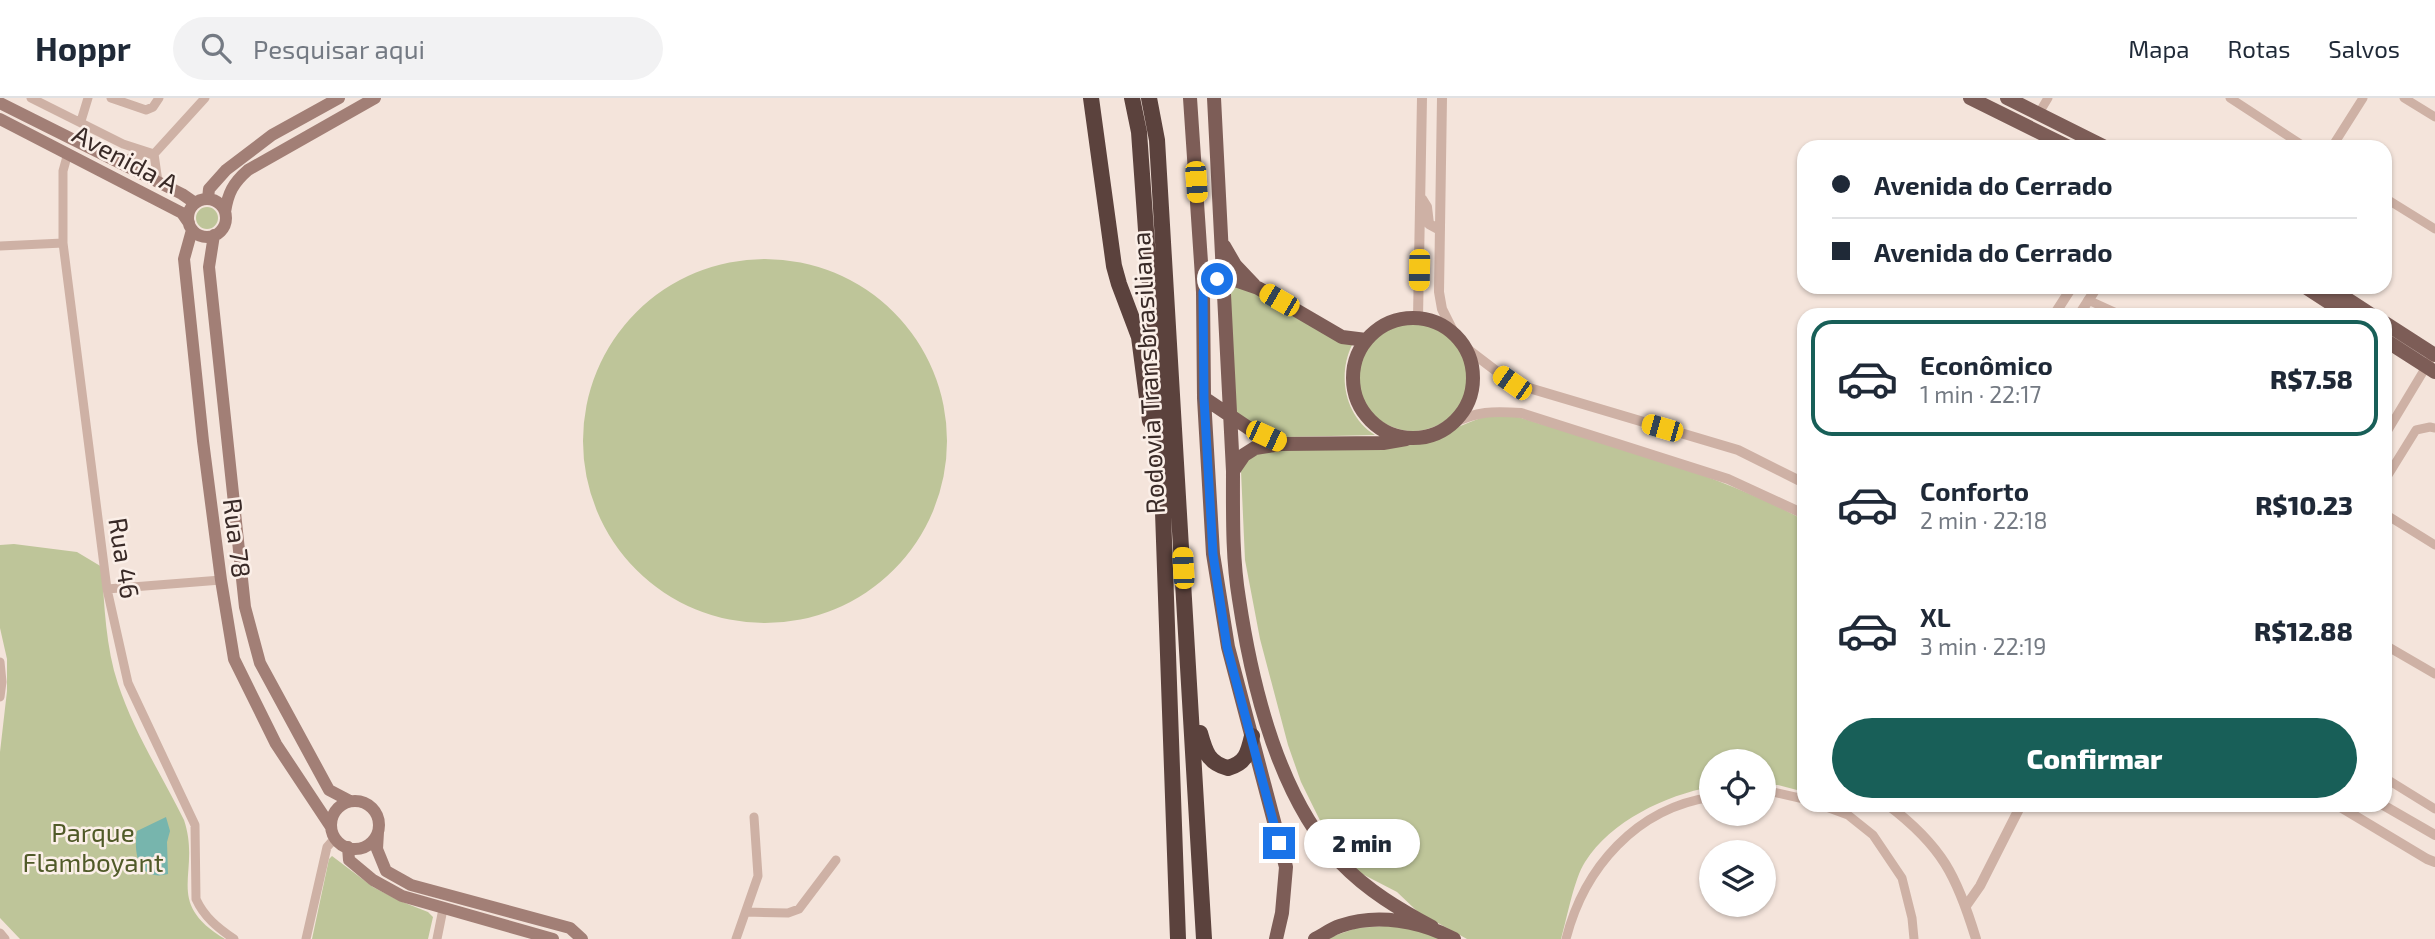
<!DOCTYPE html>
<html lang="pt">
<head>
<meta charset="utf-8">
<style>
  :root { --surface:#fff; --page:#f2f2f3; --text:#1f2937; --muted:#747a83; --line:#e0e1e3; --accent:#185f58 }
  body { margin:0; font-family:"Exo 2",sans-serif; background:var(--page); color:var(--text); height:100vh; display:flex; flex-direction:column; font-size:26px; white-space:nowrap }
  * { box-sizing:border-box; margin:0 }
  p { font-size:23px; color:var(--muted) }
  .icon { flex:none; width:38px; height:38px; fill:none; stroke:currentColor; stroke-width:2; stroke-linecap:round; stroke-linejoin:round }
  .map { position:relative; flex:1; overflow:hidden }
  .sheet { position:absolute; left:1797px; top:210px; width:595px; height:504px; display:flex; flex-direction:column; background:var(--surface); border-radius:21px; box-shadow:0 2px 5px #0004 }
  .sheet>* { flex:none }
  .guide { position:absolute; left:1797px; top:42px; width:595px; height:154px; border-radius:21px; box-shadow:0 2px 5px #0004; display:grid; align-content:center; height:154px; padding:0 35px; background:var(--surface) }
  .controls { position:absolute; left:1699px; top:651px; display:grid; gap:14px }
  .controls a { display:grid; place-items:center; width:77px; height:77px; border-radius:50%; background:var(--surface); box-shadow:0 2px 5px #0004; font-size:35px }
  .end { position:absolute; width:32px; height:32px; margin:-16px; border:9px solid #1a73e8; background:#fff; box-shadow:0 0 0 4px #fff }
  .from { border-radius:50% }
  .bubble { position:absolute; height:49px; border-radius:24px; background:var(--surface); box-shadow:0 2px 5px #0004; font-size:23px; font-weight:800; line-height:49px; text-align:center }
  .car { position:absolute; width:21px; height:42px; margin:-21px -10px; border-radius:9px; box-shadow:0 0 5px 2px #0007; background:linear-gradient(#f5c518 24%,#345 0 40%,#f5c518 0 76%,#345 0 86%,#f5c518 0) }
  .guide b { display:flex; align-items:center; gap:24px; height:66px; font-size:26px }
  .guide b+b { border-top:2px solid var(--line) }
  .guide i { width:18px; height:18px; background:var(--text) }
  ul { padding:12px 0 0; list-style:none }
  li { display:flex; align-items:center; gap:21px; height:116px; margin:0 14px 10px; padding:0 21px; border:4px solid transparent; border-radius:21px }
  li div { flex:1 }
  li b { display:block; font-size:26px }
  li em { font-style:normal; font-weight:800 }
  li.active { border-color:var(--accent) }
  li>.icon { width:63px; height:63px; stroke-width:1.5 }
  .primary-button { display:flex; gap:14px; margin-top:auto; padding:14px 35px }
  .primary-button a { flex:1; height:80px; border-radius:42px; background:var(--accent); color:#fff; font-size:28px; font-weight:800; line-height:80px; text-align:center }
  header { display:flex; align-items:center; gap:42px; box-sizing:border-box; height:98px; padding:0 35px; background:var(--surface); border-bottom:2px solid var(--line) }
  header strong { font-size:33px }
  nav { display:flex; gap:38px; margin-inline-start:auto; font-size:24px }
  .search { width:490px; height:63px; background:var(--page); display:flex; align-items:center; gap:18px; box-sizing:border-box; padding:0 24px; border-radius:38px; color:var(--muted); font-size:26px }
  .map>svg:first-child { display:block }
  .green { fill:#bec599 }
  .water { fill:#77b5ad }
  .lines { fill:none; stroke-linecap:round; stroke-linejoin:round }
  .minor { stroke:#ceb1a5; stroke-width:9 }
  .tertiary { stroke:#ceb1a5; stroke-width:10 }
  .secondary { stroke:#a27f76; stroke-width:12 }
  .primary { stroke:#7d5d57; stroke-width:14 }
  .motorway { stroke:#5b423d; stroke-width:16 }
  .route { stroke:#1a73e8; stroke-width:9 }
  .labels { text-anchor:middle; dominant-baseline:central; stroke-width:5; stroke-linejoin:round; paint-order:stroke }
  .street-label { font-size:26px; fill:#392a27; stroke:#fbefe8 }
  .park-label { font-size:26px; fill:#505a28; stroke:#fbefe8 }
</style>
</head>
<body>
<header>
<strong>Hoppr</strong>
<div class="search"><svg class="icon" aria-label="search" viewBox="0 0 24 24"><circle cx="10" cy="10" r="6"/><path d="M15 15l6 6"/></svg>Pesquisar aqui</div>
<nav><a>Mapa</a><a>Rotas</a><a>Salvos</a></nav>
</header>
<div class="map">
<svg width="2435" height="841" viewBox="0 0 2435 841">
  <rect width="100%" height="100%" fill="#f4e4db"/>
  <!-- green -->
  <path class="green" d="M196 120a11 11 0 1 1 22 0a11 11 0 1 1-22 0Z
    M583 343a182 182 0 1 1 364 0a182 182 0 1 1-364 0Z
    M1241,187L1337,242L1352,247C1337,278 1345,318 1375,337L1287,339L1274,337L1235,315L1228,193L1233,189Z
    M1358 278a55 55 0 1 1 110 0a55 55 0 1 1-110 0Z
    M1490,317H1512C1610,348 1714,373 1804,422V682L1797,692L1778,687H1764V663H1712L1711,689C1666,697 1611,723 1585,764C1574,781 1567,820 1561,841H1467L1418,814L1397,794L1341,765L1301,684L1288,647L1260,541L1245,462L1241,373L1246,359L1262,352L1411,347C1439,339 1463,325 1490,317Z
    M14,446L77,454L102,469C104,507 106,550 118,586C134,634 162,678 184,722C202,776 162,803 225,841H20L0,820V654L7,593V561L0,530V447Z
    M332,758L373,789L400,803L428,814L433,819L428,841H312L329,761Z
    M1399,827L1445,841H1325L1357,830Z"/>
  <!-- water -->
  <path class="water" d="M166,719L170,733L167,744L168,776C139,784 133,756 137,733Z"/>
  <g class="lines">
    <!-- minor -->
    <path class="minor" d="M31,0L123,46L154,56
      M111,0L146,12L153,9L159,0
      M2230,0L2305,49
      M2404,0L2435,19
      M2039,15L2048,0
      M81,23L88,0
      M2332,49L2363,0
      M68,55L63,73V145L107,491L128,585L195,727L196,801C204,819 218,830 234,841
      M154,56L205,0
      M154,56L158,84
      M117,63L149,56
      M2385,100L2435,131
      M0,148L63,145
      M2088,202L2121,217
      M2385,337L2435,254
      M2385,382L2416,332L2430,329L2435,330
      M2385,416L2435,447
      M107,491L221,482
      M2385,547L2435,576
      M0,564L2,584L0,599
      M2385,680L2435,711
      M1764,692L1804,701
      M1821,707L1848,717L1873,737L1902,780L1912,820L1914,841
      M746,814L788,815L799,811L836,762
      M0,835L5,841
      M306,841L327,749L335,740
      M437,841L443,811
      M736,841L758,778L754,719
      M1566,841C1584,770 1636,710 1712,699"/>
    <!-- tertiary -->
    <path class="tertiary" d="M1442,0L1439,194L1442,211L1454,235
      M1422,101L1427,109L1429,126L1440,132
      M2054,217L2072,189
      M2079,217L2097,189
      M1418,220L1422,0
      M1466,250L1512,285L1738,352L1804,385
      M1451,326C1477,313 1493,313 1521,315L1728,381L1804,416
      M1804,700V699
      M1888,707C1942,748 1957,778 1976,841
      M2337,707L2427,761L2435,764
      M2383,707L2435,737
      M1966,808L1980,788L2021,707"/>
    <!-- secondary -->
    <path class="secondary" d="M0,5L182,96L195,105
      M0,21L182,115L189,125
      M208,101L209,91L226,72L272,37L339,0
      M188 120a19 19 0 1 1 38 0a19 19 0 1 1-38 0Z
      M225,114C228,95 233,85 248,72L375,0
      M192,132L184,161L203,343L221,482L234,561L276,646L331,729
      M214,137L209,169L245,509L260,565L329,692L350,703
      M331 727a24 24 0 1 1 48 0a24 24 0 1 1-48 0Z
      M378,734L377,751L386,773L411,787L570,830L582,841
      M348,749L349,762L373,782L402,798L553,841"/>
    <!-- primary -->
    <path class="primary" d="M1190,0L1203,194L1204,300L1213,456L1228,549L1286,769L1282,815L1276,841
      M1214,0L1233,373C1233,415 1232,459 1239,501C1252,588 1279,700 1341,765C1368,793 1399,811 1432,829
      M1970,0L2069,49
      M2007,0L2105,49
      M1224,148L1235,167L1254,187
      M2305,189L2348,217
      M2329,189L2372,217
      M1203,194L1213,183L1226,179L1258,190L1342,239L1366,242
      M1353 280a60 60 0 1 1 120 0a60 60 0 1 1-120 0Z
      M2385,225L2435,257
      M2385,242L2435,274
      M1204,300L1250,331L1281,346
      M1233,373L1244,357L1255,350L1281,346L1383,345L1406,341
      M1315,841C1323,837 1331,831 1340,828C1377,815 1421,823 1454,841"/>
    <!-- motorway -->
    <path class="motorway" d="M1091,0L1114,168L1119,186L1139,239L1150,323
      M1132,0L1139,34L1160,329L1178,841
      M1149,0L1157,42L1204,841
      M1200,635C1205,653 1208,665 1228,670C1246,665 1248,655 1252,638"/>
  </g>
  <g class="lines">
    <!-- route -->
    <path class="route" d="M1217,181L1203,194L1204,300L1213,456L1227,549L1279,745"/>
  </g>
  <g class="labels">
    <!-- street labels -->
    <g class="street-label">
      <text transform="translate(126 60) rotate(28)">Avenida A</text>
      <text transform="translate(1147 275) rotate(-93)">Rodovia Transbrasiliana</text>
      <text transform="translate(238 440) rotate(83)">Rua 78</text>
      <text transform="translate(125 460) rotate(81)">Rua 46</text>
    </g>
    <!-- park labels -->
    <g class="park-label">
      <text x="93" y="733">Parque<tspan x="93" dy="30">Flamboyant</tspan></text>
    </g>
  </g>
</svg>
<div class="controls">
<a><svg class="icon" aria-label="locate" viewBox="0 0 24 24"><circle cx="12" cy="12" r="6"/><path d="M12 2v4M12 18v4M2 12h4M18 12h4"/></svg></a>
<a><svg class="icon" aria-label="layers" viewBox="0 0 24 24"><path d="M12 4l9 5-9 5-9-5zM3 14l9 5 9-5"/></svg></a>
</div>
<i class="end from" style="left:1217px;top:181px"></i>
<i class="end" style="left:1279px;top:745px"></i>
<div class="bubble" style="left:1304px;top:721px;width:116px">2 min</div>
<i class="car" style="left:1196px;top:84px;rotate:176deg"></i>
<i class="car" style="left:1419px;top:172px;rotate:181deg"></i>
<i class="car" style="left:1279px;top:202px;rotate:300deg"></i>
<i class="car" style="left:1512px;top:285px;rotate:305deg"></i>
<i class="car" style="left:1662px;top:330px;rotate:286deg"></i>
<i class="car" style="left:1266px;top:338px;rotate:115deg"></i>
<i class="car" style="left:1183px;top:470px;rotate:357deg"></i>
<div class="guide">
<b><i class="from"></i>Avenida do Cerrado</b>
<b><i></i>Avenida do Cerrado</b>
</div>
<section class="sheet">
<ul>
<li class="active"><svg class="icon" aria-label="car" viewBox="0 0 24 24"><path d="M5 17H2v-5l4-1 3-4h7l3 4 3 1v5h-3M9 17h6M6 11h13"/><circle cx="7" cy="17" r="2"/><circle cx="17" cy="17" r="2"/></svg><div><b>Econômico</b><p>1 min · 22:17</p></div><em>R$7.58</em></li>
<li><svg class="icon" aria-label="car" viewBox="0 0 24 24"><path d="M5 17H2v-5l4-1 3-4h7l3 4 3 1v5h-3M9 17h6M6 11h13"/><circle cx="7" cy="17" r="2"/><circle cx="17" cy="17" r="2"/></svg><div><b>Conforto</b><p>2 min · 22:18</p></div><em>R$10.23</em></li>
<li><svg class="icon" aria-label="car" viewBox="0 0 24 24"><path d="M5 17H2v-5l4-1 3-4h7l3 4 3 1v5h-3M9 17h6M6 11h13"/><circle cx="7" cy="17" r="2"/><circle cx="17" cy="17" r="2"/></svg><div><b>XL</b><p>3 min · 22:19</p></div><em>R$12.88</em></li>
</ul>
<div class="primary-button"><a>Confirmar</a></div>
</section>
</div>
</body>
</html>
